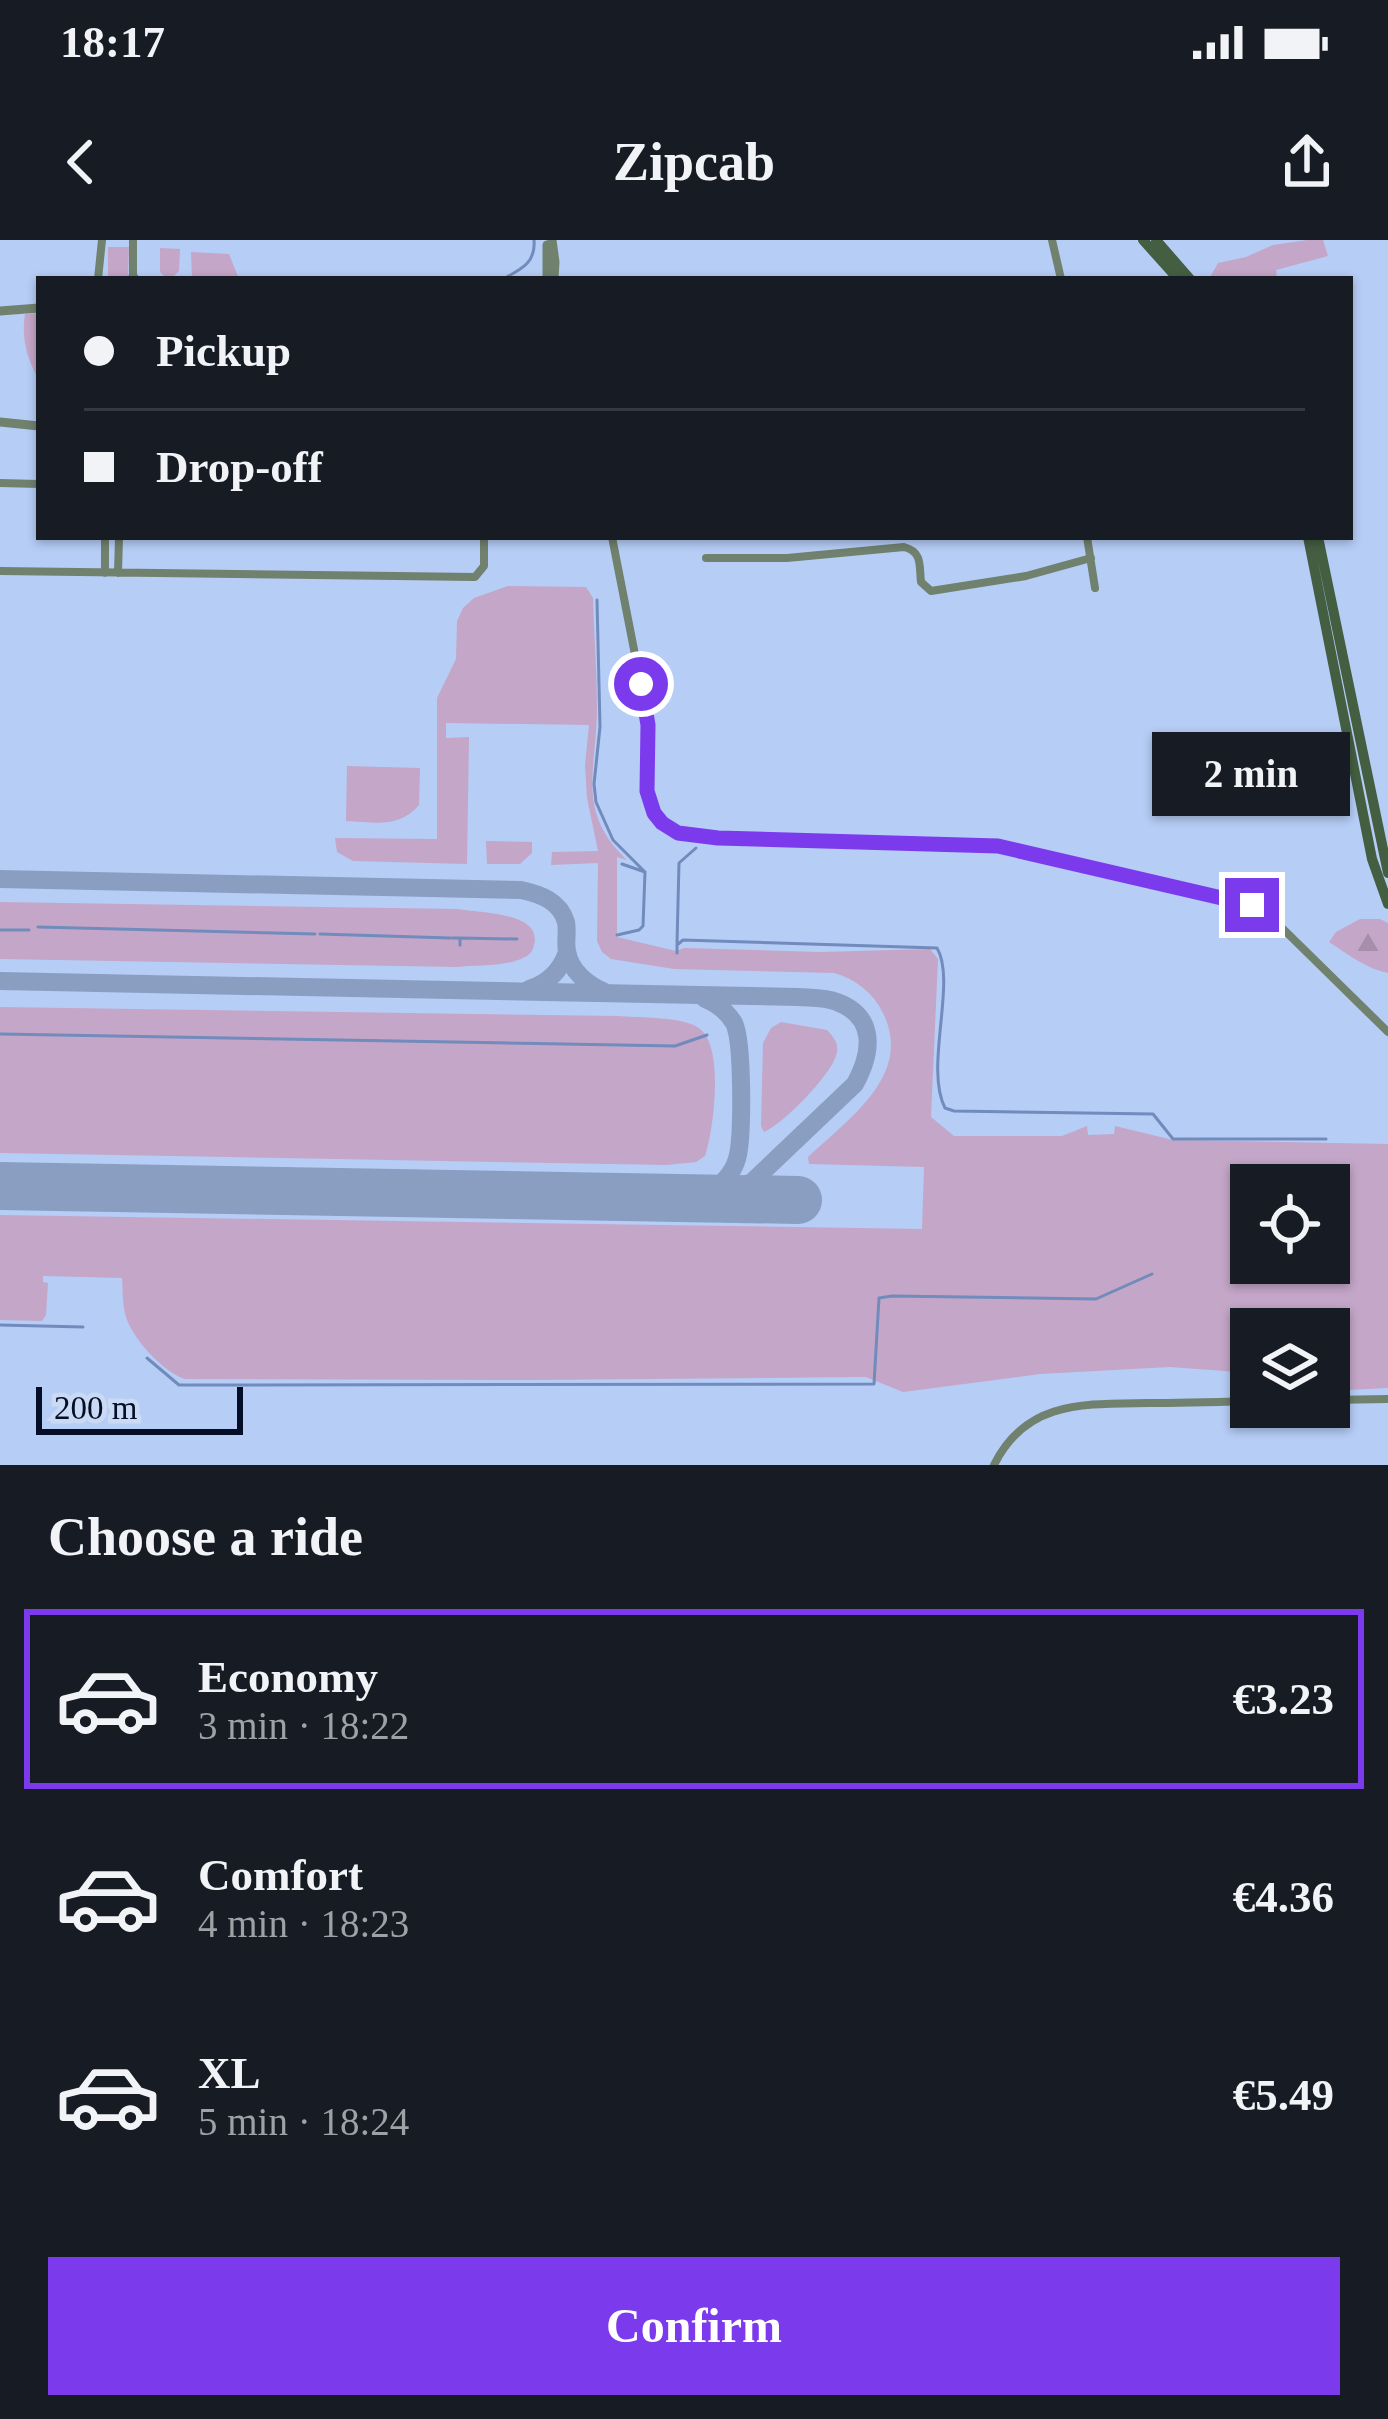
<!DOCTYPE html>
<html lang="en">
<head>
<meta charset="utf-8">
<style>
  :root { --surface:#171b24; --page:#20242c; --text:#f1f3f6; --muted:#9ea1a6; --line:#363941; --accent:#7c3aed }
  body { margin:0; font-family:Georgia,serif; background:var(--page); color:var(--text); height:100vh; display:flex; flex-direction:column; font-size:45px; white-space:nowrap }
  * { box-sizing:border-box; margin:0 }
  p { font-size:39px; color:var(--muted) }
  .icon { flex:none; width:66px; height:66px; fill:none; stroke:currentColor; stroke-width:2; stroke-linecap:round; stroke-linejoin:round }
  .map { position:relative; height:1225px; overflow:hidden }
  .details { display:flex; flex-direction:column; background:var(--surface); flex:1 }
  .details>* { flex:none }
  .guide { position:absolute; left:36px; top:36px; width:1317px; height:264px; border-radius:0px; box-shadow:0 3px 9px #0004; display:grid; align-content:center; height:264px; padding:0 48px; background:var(--surface) }
  .fabs { position:absolute; left:1230px; top:924px; display:grid; gap:24px }
  .fabs a { display:grid; place-items:center; width:120px; height:120px; border-radius:0px; background:var(--surface); box-shadow:0 3px 9px #0004; font-size:60px }
  .scale { position:absolute; left:36px; bottom:30px; width:207px; box-sizing:border-box; padding-left:12px; border:6px solid #040e26; border-top:0; font-size:33px; line-height:42px; white-space:nowrap; color:#040e26; -webkit-text-stroke:9px #cadaf5; paint-order:stroke }
  .end { position:absolute; width:54px; height:54px; margin:-27px; border:15px solid #7c3aed; background:#fff; box-shadow:0 0 0 6px #fff }
  .from { border-radius:50% }
  .bubble { position:absolute; height:84px; border-radius:0px; background:var(--surface); box-shadow:0 3px 9px #0004; font-size:39px; font-weight:600; line-height:84px; text-align:center }
  .guide b { display:flex; align-items:center; gap:42px; height:114px; font-size:45px }
  .guide b+b { border-top:3px solid var(--line) }
  .guide i { width:30px; height:30px; background:var(--text) }
  ul { padding:0; list-style:none }
  li { display:flex; align-items:center; gap:36px; height:180px; margin:0 24px 18px; padding:0 24px; border:6px solid transparent; border-radius:0px }
  li div { flex:1 }
  li b { display:block; font-size:45px }
  li em { font-style:normal; font-weight:600 }
  li.selected { border-color:var(--accent) }
  li>.icon { width:108px; height:108px; stroke-width:1.5 }
  h2 { padding:0 48px; font-size:54px; line-height:144px }
  .button { display:flex; gap:24px; margin-top:auto; padding:24px 48px }
  .button a { flex:1; height:138px; border-radius:0px; background:var(--accent); color:#fff; font-size:48px; font-weight:600; line-height:138px; text-align:center }
  .status { display:flex; justify-content:space-between; align-items:center; height:84px; padding:0 60px; background:var(--surface); direction:ltr }
  .status svg { height:33px; fill:currentColor }
  header { display:flex; justify-content:space-between; align-items:center; height:156px; padding:0 48px; background:var(--surface); font-size:54px; font-weight:600 }
  .map>svg:first-child { display:block }
  .grass { fill:#c4a6c8; fill-rule:evenodd }
  .forest { fill:url(#forest-firs) }
  .lines { fill:none; stroke-linecap:round; stroke-linejoin:round }
  .stream { stroke:#708bbc; stroke-width:3 }
  .taxiway { stroke:#8a9ec2; stroke-width:18 }
  .runway { stroke:#8a9ec2; stroke-width:48 }
  .minor { stroke:#70816e; stroke-width:8 }
  .tertiary { stroke:#70816e; stroke-width:9 }
  .secondary { stroke:#445e41; stroke-width:10 }
  .route { stroke:#7c3aed; stroke-width:15 }
</style>
</head>
<body>
<div class="status"><b>18:17</b><svg viewBox="0 0 49 12"><path d="M0 12V9h3v3zM5 12V6h3v6zM10 12V3h3v9zM15 12V0h3v12zM26 1h20v11H26zM47 4h2v5h-2z"/></svg></div>
<header><svg class="icon" aria-label="back" viewBox="0 0 24 24"><path d="M15 5l-7 7 7 7"/></svg>Zipcab<svg class="icon" aria-label="share" viewBox="0 0 24 24"><path d="M12 15V3M7 8l5-5 5 5M5 13v7h14v-7"/></svg></header>
<div class="map">
<svg width="1388" height="1225" viewBox="0 0 1388 1225">
  <defs>
    <pattern id="forest-firs" width="22" height="20" patternUnits="userSpaceOnUse" patternTransform="scale(3)"><rect width="22" height="20" fill="#c4a6c8"/><path d="M5 1l3.5 6h-7zM16 11l3.5 6h-7z" fill="#a78eac"/></pattern>
  </defs>
  <rect width="100%" height="100%" fill="#b6cdf6"/>
  <!-- grass -->
  <path class="grass" d="M1307,0H1323L1328,16L1276,30L1277,39H1209L1218,23L1246,17L1273,5Z
    M108,7H129L128,39H108Z
    M160,8L180,9L179,31L173,37L166,38L160,32Z
    M191,12L229,14L239,39H192Z
    M39,73V140C27,119 21,98 25,74Z
    M508,346L586,347L593,358C594,396 597,434 597,471C596,532 576,572 627,620L617,617V697L676,711L684,708L820,712L930,709L938,719L931,877L954,896H1062L1087,886L1088,895L1114,894L1115,886L1173,900L1388,904V1148L1329,1151V1089H1251V1133L1170,1127L1040,1134L903,1152L866,1137L538,1140L185,1139C163,1132 133,1099 126,1077C122,1064 123,1050 122,1038L43,1036V1042L48,1043L46,1075L42,1081L0,1080V975L922,989L924,927L809,924L808,917C847,880 914,835 883,773C873,752 855,739 834,733L674,729L611,719L602,712L597,701L598,623L551,625L552,612L598,611L587,558L585,525L589,485L446,483V498L469,497L467,624L353,621L337,612L335,598L437,599V458L456,419L457,381L463,368L474,358ZM1251,945H1329V1023H1251Z
    M347,526L420,528L419,565C398,589 375,582 346,581Z
    M486,601L532,602V613L520,624H487Z
    M0,662L458,669C479,673 543,672 534,705C533,711 529,716 523,718C504,727 476,725 457,727L0,719Z
    M0,767L618,776C639,778 685,776 700,789C724,807 714,889 705,916L696,922L667,925L0,913Z
    M781,782L827,790C834,797 840,805 836,816C829,837 783,884 764,892L761,886L763,803L771,788Z"/>
  <!-- forest -->
  <path class="forest" d="M1360,679H1380L1388,683V733C1367,729 1347,714 1329,702L1336,692Z"/>
  <g class="lines">
    <!-- stream -->
    <path class="stream" d="M505,38C522,29 536,22 534,0
      M597,360L600,487L594,544L596,562L613,600L645,632
      M38,687L315,694
      M0,690H29
      M320,694L450,698
      M617,695L639,690L643,686L645,632L622,624
      M452,698H460V705
      M460,698L517,699
      M677,703L679,623L696,608
      M677,713V705L683,700L937,708C957,742 924,827 945,868L954,871L1153,874L1173,899H1326
      M0,794L675,806L707,795
      M0,1085L83,1087
      M147,1118L179,1145L874,1144L879,1058L892,1056L1096,1059L1152,1034"/>
    <!-- taxiway -->
    <path class="taxiway" d="M0,639L521,650C540,654 560,661 566,682C568,692 565,702 567,711C570,731 588,745 605,752
      M0,741L798,757C811,758 825,757 837,762C877,777 872,813 855,844L752,942L727,953L693,957
      M529,749C548,743 561,730 567,712
      M705,759C717,764 727,771 734,783C743,801 743,898 737,919C732,935 721,946 706,954"/>
    <!-- runway -->
    <path class="runway" d="M0,946L798,960"/>
    <!-- minor -->
    <path class="minor" d="M1052,0L1061,39
      M133,38V0
      M98,39L102,0
      M0,243L39,244
      M612,297L647,476V551L651,567L658,579L672,590L691,596L719,598L998,606L1241,662L1259,669L1275,681L1388,792
      M1087,297L1095,348
      M706,318H787L904,307C923,312 919,326 921,342L931,351L1026,336L1091,318
      M0,331L475,337L484,326V297
      M105,333V297
      M118,333L119,297
      M1329,1160L1388,1159
      M994,1225C1026,1160 1085,1164 1148,1163C1182,1163 1217,1162 1251,1161"/>
    <!-- tertiary -->
    <path class="tertiary" d="M552,0L555,22L554,39
      M547,5V39
      M133,36L135,39
      M0,71L39,68
      M0,182L39,186"/>
    <!-- secondary -->
    <path class="secondary" d="M1143,0L1178,39
      M1156,0L1190,39
      M1308,297L1372,619L1388,664
      M1318,297L1388,633"/>
  </g>
  <g class="lines">
    <!-- route -->
    <path class="route" d="M641,444L648,485L647,551L654,573L662,583L678,593L718,598L998,606L1252,665"/>
  </g>
</svg>
<div class="fabs">
<a><svg class="icon" aria-label="locate" viewBox="0 0 24 24"><circle cx="12" cy="12" r="6"/><path d="M12 2v4M12 18v4M2 12h4M18 12h4"/></svg></a>
<a><svg class="icon" aria-label="layers" viewBox="0 0 24 24"><path d="M12 4l9 5-9 5-9-5zM3 14l9 5 9-5"/></svg></a>
</div>
<div class="scale">200 m</div>
<i class="end from" style="left:641px;top:444px"></i>
<i class="end" style="left:1252px;top:665px"></i>
<div class="bubble" style="left:1152px;top:492px;width:198px">2 min</div>
<div class="guide">
<b><i class="from"></i>Pickup</b>
<b><i></i>Drop-off</b>
</div>
</div>
<section class="details">
<h2>Choose a ride</h2>
<ul>
<li class="selected"><svg class="icon" aria-label="car" viewBox="0 0 24 24"><path d="M5 17H2v-5l4-1 3-4h7l3 4 3 1v5h-3M9 17h6M6 11h13"/><circle cx="7" cy="17" r="2"/><circle cx="17" cy="17" r="2"/></svg><div><b>Economy</b><p>3 min · 18:22</p></div><em>€3.23</em></li>
<li><svg class="icon" aria-label="car" viewBox="0 0 24 24"><path d="M5 17H2v-5l4-1 3-4h7l3 4 3 1v5h-3M9 17h6M6 11h13"/><circle cx="7" cy="17" r="2"/><circle cx="17" cy="17" r="2"/></svg><div><b>Comfort</b><p>4 min · 18:23</p></div><em>€4.36</em></li>
<li><svg class="icon" aria-label="car" viewBox="0 0 24 24"><path d="M5 17H2v-5l4-1 3-4h7l3 4 3 1v5h-3M9 17h6M6 11h13"/><circle cx="7" cy="17" r="2"/><circle cx="17" cy="17" r="2"/></svg><div><b>XL</b><p>5 min · 18:24</p></div><em>€5.49</em></li>
</ul>
<div class="button"><a>Confirm</a></div>
</section>
</body>
</html>
